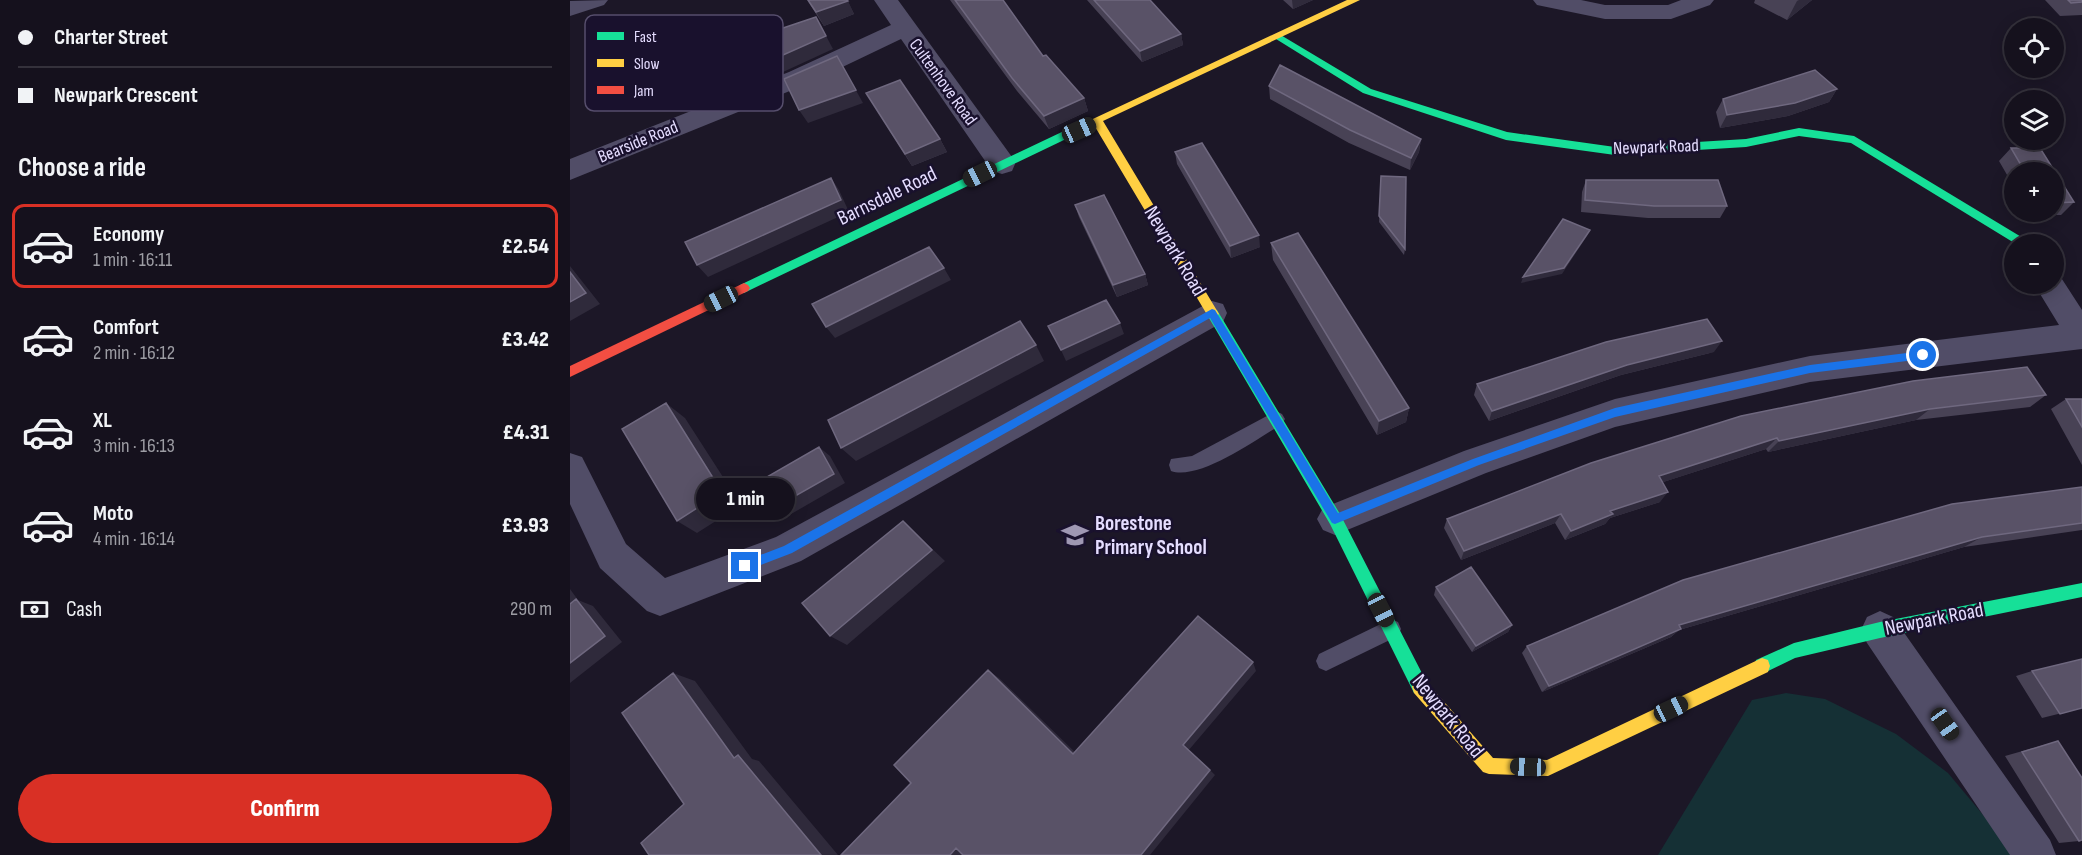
<!DOCTYPE html>
<html lang="en">
<head>
<meta charset="utf-8">
<style>
  :root { --surface:#15111d; --page:#1e1a26; --text:#f1f3f6; --muted:#9d9da4; --line:#34313b; --accent:#d93025 }
  body { margin:0; font-family:"Sofia Sans Condensed",sans-serif; background:var(--page); color:var(--text); height:100vh; display:flex; flex-direction:column; font-size:22px; white-space:nowrap }
  * { box-sizing:border-box; margin:0 }
  p { font-size:20px; color:var(--muted) }
  .icon { flex:none; width:33px; height:33px; fill:none; stroke:currentColor; stroke-width:2; stroke-linecap:round; stroke-linejoin:round }
  .map { position:relative; flex:1; overflow:hidden }
  .details { display:flex; flex-direction:column; background:var(--surface); width:570px }
  .details>* { flex:none }
  .top-card { display:grid; align-content:center; height:132px; padding:0 18px; background:var(--surface) }
  .tools { position:absolute; left:1434px; top:18px; display:grid; gap:12px }
  .tools a { display:grid; place-items:center; width:60px; height:60px; border-radius:50%; background:var(--surface); box-shadow:0 3px 15px #0003,0 0 0 2px var(--line); font-size:30px }
  .end { position:absolute; width:27px; height:27px; margin:-14px; border:8px solid #1a73e8; background:#fff; box-shadow:0 0 0 3px #fff }
  .from { border-radius:50% }
  .bubble { position:absolute; height:42px; border-radius:21px; background:var(--surface); box-shadow:0 3px 15px #0003,0 0 0 2px var(--line); font-size:20px; font-weight:800; line-height:42px; text-align:center }
  .car { position:absolute; width:18px; height:36px; margin:-18px -9px; border-radius:8px; box-shadow:0 0 4px 2px #0007; background:linear-gradient(#222 24%,#8ab4d8 0 40%,#222 0 76%,#8ab4d8 0 86%,#222 0) }
  .top-card b { display:flex; align-items:center; gap:21px; height:57px; font-size:22px }
  .top-card b+b { border-top:2px solid var(--line) }
  .top-card i { width:15px; height:15px; background:var(--text) }
  ul { padding:0; list-style:none }
  li { display:flex; align-items:center; gap:18px; height:84px; margin:0 12px 9px; padding:0 6px; border:3px solid transparent; border-radius:12px }
  li div { flex:1 }
  li b { display:block; font-size:22px }
  li em { font-style:normal; font-weight:800 }
  li.current { border-color:var(--accent) }
  li>.icon { width:54px; height:54px; stroke-width:1.5 }
  h2 { padding:0 18px; font-size:27px; line-height:72px }
  .pay { display:flex; align-items:center; gap:15px; height:66px; padding:0 18px; font-size:22px }
  .pay p { margin-inline-start:auto }
  .button { display:flex; gap:12px; margin-top:auto; padding:12px 18px }
  .button a { flex:1; height:69px; border-radius:36px; background:var(--accent); color:#fff; font-size:24px; font-weight:800; line-height:69px; text-align:center }
  main { display:flex; flex:1; min-height:0 }
  .map>svg:first-child { display:block }
  .green { fill:#153035 }
  .lines { fill:none; stroke-linecap:round; stroke-linejoin:round }
  .lane { fill:#514d67; fill-rule:evenodd }
  .street { fill:#514d67; fill-rule:evenodd }
  .fast { fill:#16e098; fill-rule:evenodd }
  .slow { fill:#ffcf43; fill-rule:evenodd }
  .jam { fill:#f24e42; fill-rule:evenodd }
  .wall { fill:#484255 }
  .shaded-wall { fill:#2f2a3b }
  .building { fill:#595267; stroke:#6f687f; stroke-width:1.5 }
  .route { fill:#1a73e8 }
  .labels { text-anchor:middle; dominant-baseline:central; stroke-width:5; stroke-linejoin:round; paint-order:stroke }
  .far-street-label { font-size:18px; fill:#e5ddff; stroke:#19112d }
  .street-label { font-size:21px; fill:#e5ddff; stroke:#19112d }
  .poi-label { font-size:21px; font-weight:bold; fill:#e5ddff; stroke:#19112d; text-anchor:start }
  .key { fill:#19112d; stroke:#564e6c; stroke-width:1.5 }
  .key-label { font-size:16px; fill:#e5ddff }
</style>
</head>
<body>
<main>
<section class="details">
<div class="top-card">
<b><i class="from"></i>Charter Street</b>
<b><i></i>Newpark Crescent</b>
</div>
<h2>Choose a ride</h2>
<ul>
<li class="current"><svg class="icon" aria-label="car" viewBox="0 0 24 24"><path d="M5 17H2v-5l4-1 3-4h7l3 4 3 1v5h-3M9 17h6M6 11h13"/><circle cx="7" cy="17" r="2"/><circle cx="17" cy="17" r="2"/></svg><div><b>Economy</b><p>1 min · 16:11</p></div><em>£2.54</em></li>
<li><svg class="icon" aria-label="car" viewBox="0 0 24 24"><path d="M5 17H2v-5l4-1 3-4h7l3 4 3 1v5h-3M9 17h6M6 11h13"/><circle cx="7" cy="17" r="2"/><circle cx="17" cy="17" r="2"/></svg><div><b>Comfort</b><p>2 min · 16:12</p></div><em>£3.42</em></li>
<li><svg class="icon" aria-label="car" viewBox="0 0 24 24"><path d="M5 17H2v-5l4-1 3-4h7l3 4 3 1v5h-3M9 17h6M6 11h13"/><circle cx="7" cy="17" r="2"/><circle cx="17" cy="17" r="2"/></svg><div><b>XL</b><p>3 min · 16:13</p></div><em>£4.31</em></li>
<li><svg class="icon" aria-label="car" viewBox="0 0 24 24"><path d="M5 17H2v-5l4-1 3-4h7l3 4 3 1v5h-3M9 17h6M6 11h13"/><circle cx="7" cy="17" r="2"/><circle cx="17" cy="17" r="2"/></svg><div><b>Moto</b><p>4 min · 16:14</p></div><em>£3.93</em></li>
</ul>
<div class="pay"><svg class="icon" aria-label="cash" viewBox="0 0 24 24"><path d="M3 7h18v10H3z"/><circle cx="12" cy="12" r="2"/></svg>Cash<p>290 m</p></div>
<div class="button"><a>Confirm</a></div>
</section>
<div class="map">
<svg width="1512" height="855" viewBox="0 0 1512 855">
  <rect width="100%" height="100%" fill="#1c1727"/>
  <!-- green -->
  <path class="green" d="M1216,693L1255,699L1326,734L1378,773L1424,828L1441,855H1088L1182,700Z"/>
  <g class="lines">
    <!-- lane -->
    <path class="lane" d="M706,411L712,414L715,419L712,424C687,439 629,481 601,471L599,465L601,459L622,456Z
      M821,619L828,622L831,629L828,636L756,671L749,668L746,661L749,654Z"/>
    <!-- street -->
    <path class="street" d="M38,0L34,5L0,16V1Z
      M304,0H328L442,157L445,164L442,171L432,174L422,171L331,39L237,84L0,180V159L219,72L321,25Z
      M963,0H1011L1035,5H1098L1111,0H1144L1140,5L1101,19H1035L967,5Z
      M1484,274L1490,276L1512,310V349L1240,382L1045,427L916,473L765,535L753,530L747,519L753,508L894,451L1045,399L1240,356L1489,325L1464,284H1484Z
      M642,301L653,304L657,313L653,322L231,561L90,616L77,611L30,568L0,504V453L12,457L56,544L95,578L206,537Z
      M1310,611L1323,617L1480,840L1486,855H1440L1297,643L1291,630L1297,617Z"/>
    <!-- fast -->
    <path class="fast" d="M709,34L801,89L937,132L1045,147L1176,139L1229,128L1284,136L1458,241L1460,244H1446L1281,143L1229,136L1176,147L1045,155L936,140L793,93L706,39V35Z
      M515,121L520,125L519,128L178,291L174,293L168,288L170,285Z
      M643,309L647,310L770,514L856,681L858,687L856,693L850,695L844,693L760,524L639,318L637,314Z
      M1512,583V597L1310,638L1225,658L1192,674L1186,672L1184,666L1186,660L1224,643L1310,622Z"/>
    <!-- slow -->
    <path class="slow" d="M777,0H790L533,121L649,314L643,319L639,318L524,125L515,129L510,125Z
      M1192,658L1198,660L1200,666L1198,672L978,776L919,774L913,772L844,693L842,687L844,681L850,679L856,681L923,758L977,760Z"/>
    <!-- jam -->
    <path class="jam" d="M174,283L178,285L180,288L178,291L0,377V366Z"/>
  </g>
  <!-- wall -->
  <path class="wall" d="M237,0H277L284,14L254,26Z
    M380,0H433L473,56L514,98L518,111L479,129L447,91Z
    M517,0H580L611,34L613,45L572,62Z
    M713,0H743L723,9Z
    M1185,0H1242L1217,20L1184,3Z
    M1475,0H1512V15L1490,16Z
    M699,86L851,139L849,152L840,170L779,143L700,99Z
    M1267,89L1259,102L1218,116L1150,128L1146,112L1153,99Z
    M296,93L370,139L377,152L342,166Z
    M1441,148H1470L1504,202L1491,215H1461L1459,212H1484V172H1444V187L1429,161Z
    M605,152L690,247L661,258L607,164Z
    M811,176L835,249L834,255L809,222Z
    M1016,180L1157,206L1150,218H1078L1011,212L1012,192Z
    M505,205L575,274L578,285L547,297L509,217Z
    M701,243L839,408L836,422L807,435L703,260Z
    M1144,352L1051,375L919,421L904,395L907,384Z
    M1476,395L1460,407L1346,420L1198,452L1196,449L1093,482L1090,502L1040,518L1035,524L995,540L985,523L891,560L874,528L877,519L1171,416Z
    M1496,399H1512V465L1481,409Z
    M1512,487V530L1394,547L1109,630L1101,637L972,692L952,653L957,646Z
    M866,587L942,625L938,632L902,652L864,595Z
    M1462,671L1512,708L1472,718L1446,676Z
    M1488,741L1509,841L1489,843L1435,756Z"/>
  <!-- shaded-wall -->
  <path class="shaded-wall" d="M722,0H743L723,9Z
    M1229,0H1242L1217,20L1227,1Z
    M278,1L284,14L254,26L246,12Z
    M246,17L263,49L213,72L204,59Z
    M611,34L613,45L572,62L570,51Z
    M267,56L293,103L238,123L229,110Z
    M1267,89L1259,102L1218,116L1150,128L1157,115Z
    M514,98L518,111L479,129L474,116Z
    M370,139L377,152L342,166L335,154Z
    M851,139L849,152L840,170L841,158Z
    M261,178L269,190L279,212L138,277L127,265Z
    M1020,230L1017,236L992,274L951,283L953,277Z
    M689,235L690,247L661,258L660,246Z
    M0,266L30,304L0,321Z
    M374,268L381,280L265,338L256,327Z
    M575,274L578,285L547,297L543,285Z
    M550,323L554,334L496,361L491,350Z
    M1152,341L1144,352L1051,375L919,421L922,411L1057,365Z
    M466,345L474,361L286,461L271,448Z
    M96,403L115,418L171,505L127,533L107,521Z
    M839,408L836,422L807,435L809,421Z
    M1360,409L1346,420L1198,452L1209,441Z
    M1207,438L1196,449L1081,486L1089,476Z
    M249,447L260,456L275,483L209,521L197,512Z
    M1098,492L1090,502L1040,518L1035,524L995,540L1001,531L1040,511Z
    M991,514L985,523L891,560L894,551Z
    M333,521L375,561L277,645L260,636Z
    M1412,537L1394,547L1109,630L1101,637L972,692L979,686L1109,625Z
    M0,589L8,600L23,606L52,642L0,683Z
    M942,625L938,632L902,652L906,646Z
    M683,662L686,671L618,751L613,745Z
    M418,670L429,678L512,759L503,754Z
    M103,673L125,681L182,759L189,761L268,855H251L164,758Z
    M640,770L645,775L580,855H571Z
    M386,848L396,855H380Z"/>
  <!-- building -->
  <path class="building" d="M238,0H277L278,1L246,12Z
    M385,0H433L473,56L476,55L514,98L474,116L442,78Z
    M524,0H580L611,34L570,51Z
    M1498,0H1512V2L1501,3Z
    M246,17L256,36L204,59L192,35Z
    M267,56L286,90L229,110L214,79Z
    M710,65L851,139L841,158L780,130L699,86Z
    M1245,70L1267,89L1225,103L1157,115L1153,99Z
    M330,80L370,139L335,154L296,93Z
    M632,143L689,235L660,246L605,152Z
    M1441,148H1470L1504,202L1484,203V172H1455Z
    M811,176L836,177L835,249L809,216Z
    M261,178L271,200L127,265L115,242Z
    M1016,180H1148L1157,206H1084L1015,200Z
    M534,195L575,274L543,285L505,205Z
    M993,219L1020,230L994,268L953,277Z
    M728,233L839,408L809,421L701,243Z
    M359,247L374,268L256,327L242,304Z
    M0,272L16,293L0,302Z
    M536,300L550,323L491,350L478,326Z
    M1137,319L1152,341L1057,365L922,411L907,384L1036,342Z
    M450,321L466,345L271,448L258,420Z
    M1457,367L1476,395L1360,409L1209,441L1207,438L1089,476L1098,492L1040,511L1043,514L1001,531L991,514L894,551L877,519L1021,463L1171,416L1343,381Z
    M1496,399H1512V427Z
    M96,403L152,492L107,521L52,429Z
    M249,447L264,474L197,512L183,485Z
    M1512,487V523L1412,537L1109,625L1111,629L979,686L957,646L1113,580L1382,504Z
    M333,521L362,550L260,636L232,603Z
    M901,567L942,625L906,646L866,587Z
    M6,599L35,636L0,663V604Z
    M628,616L683,662L613,745L640,770L571,855H393L386,848L380,855H271L341,783L324,765L418,670L503,754Z
    M1512,659V708L1490,714L1462,671Z
    M103,673L164,758L168,755L251,855H79L71,843L114,804L52,713Z
    M1488,741L1512,778V840L1509,841L1452,752Z"/>
  <!-- route -->
  <path class="route" d="M642,309L645,310L768,513L903,459L1045,408L1240,365L1353,351L1357,355L1353,359L1240,373L1045,417L909,465L765,524L762,523L640,318L222,553L175,571L172,569V562L214,546Z"/>
  <!-- icons -->
  <defs>
    <symbol id="school-bare" viewBox="-9 -9 18 18"><path d="M0-5L7-2L0 1L-7-2ZM-4 1L0 2.5L4 1V4Q0 6-4 4Z" fill="#9f98b3" stroke="#19112d" stroke-width="2.5" paint-order="stroke"/></symbol>
  </defs>
  <g fill-rule="evenodd">
    <use href="#school-bare" x="486" y="516" width="38" height="38"/>
  </g>
  <g class="labels">
    <!-- far-street labels -->
    <g class="far-street-label">
      <text transform="translate(373 82) rotate(54)">Cultenhove Road</text>
      <text transform="translate(68 142) rotate(-22)">Bearside Road</text>
      <text transform="translate(1086 147) rotate(-2)">Newpark Road</text>
    </g>
    <!-- street labels -->
    <g class="street-label">
      <text transform="translate(317 196) rotate(-26)">Barnsdale Road</text>
      <text transform="translate(605 251) rotate(59)">Newpark Road</text>
      <text transform="translate(1364 619) rotate(-11)">Newpark Road</text>
      <text transform="translate(878 716) rotate(51)">Newpark Road</text>
    </g>
    <!-- poi labels -->
    <g class="poi-label">
      <text x="525" y="523">Borestone<tspan x="525" dy="24">Primary School</tspan></text>
    </g>
  </g>
  <!-- legend -->
  <rect x="15" y="15" width="198" height="96" rx="9" class="key"/>
  <rect x="27" y="32" width="27" height="8" fill="#16e098"/>
  <rect x="27" y="59" width="27" height="8" fill="#ffcf43"/>
  <rect x="27" y="86" width="27" height="8" fill="#f24e42"/>
  <g class="key-label">
    <text x="64" y="42">Fast</text>
    <text x="64" y="69">Slow</text>
    <text x="64" y="96">Jam</text>
  </g>
</svg>
<div class="tools">
<a><svg class="icon" aria-label="locate" viewBox="0 0 24 24"><circle cx="12" cy="12" r="6"/><path d="M12 2v4M12 18v4M2 12h4M18 12h4"/></svg></a>
<a><svg class="icon" aria-label="layers" viewBox="0 0 24 24"><path d="M12 4l9 5-9 5-9-5zM3 14l9 5 9-5"/></svg></a>
<a>+</a>
<a>−</a>
</div>
<i class="end from" style="left:1353px;top:355px"></i>
<i class="end" style="left:175px;top:566px"></i>
<div class="bubble" style="left:126px;top:478px;width:99px">1 min</div>
<i class="car" style="left:509px;top:130px;rotate:66deg"></i>
<i class="car" style="left:410px;top:174px;rotate:244deg"></i>
<i class="car" style="left:151px;top:299px;rotate:244deg"></i>
<i class="car" style="left:811px;top:610px;rotate:153deg"></i>
<i class="car" style="left:1101px;top:709px;rotate:65deg"></i>
<i class="car" style="left:1375px;top:724px;rotate:145deg"></i>
<i class="car" style="left:958px;top:767px;rotate:272deg"></i>
</div>
</main>
</body>
</html>
